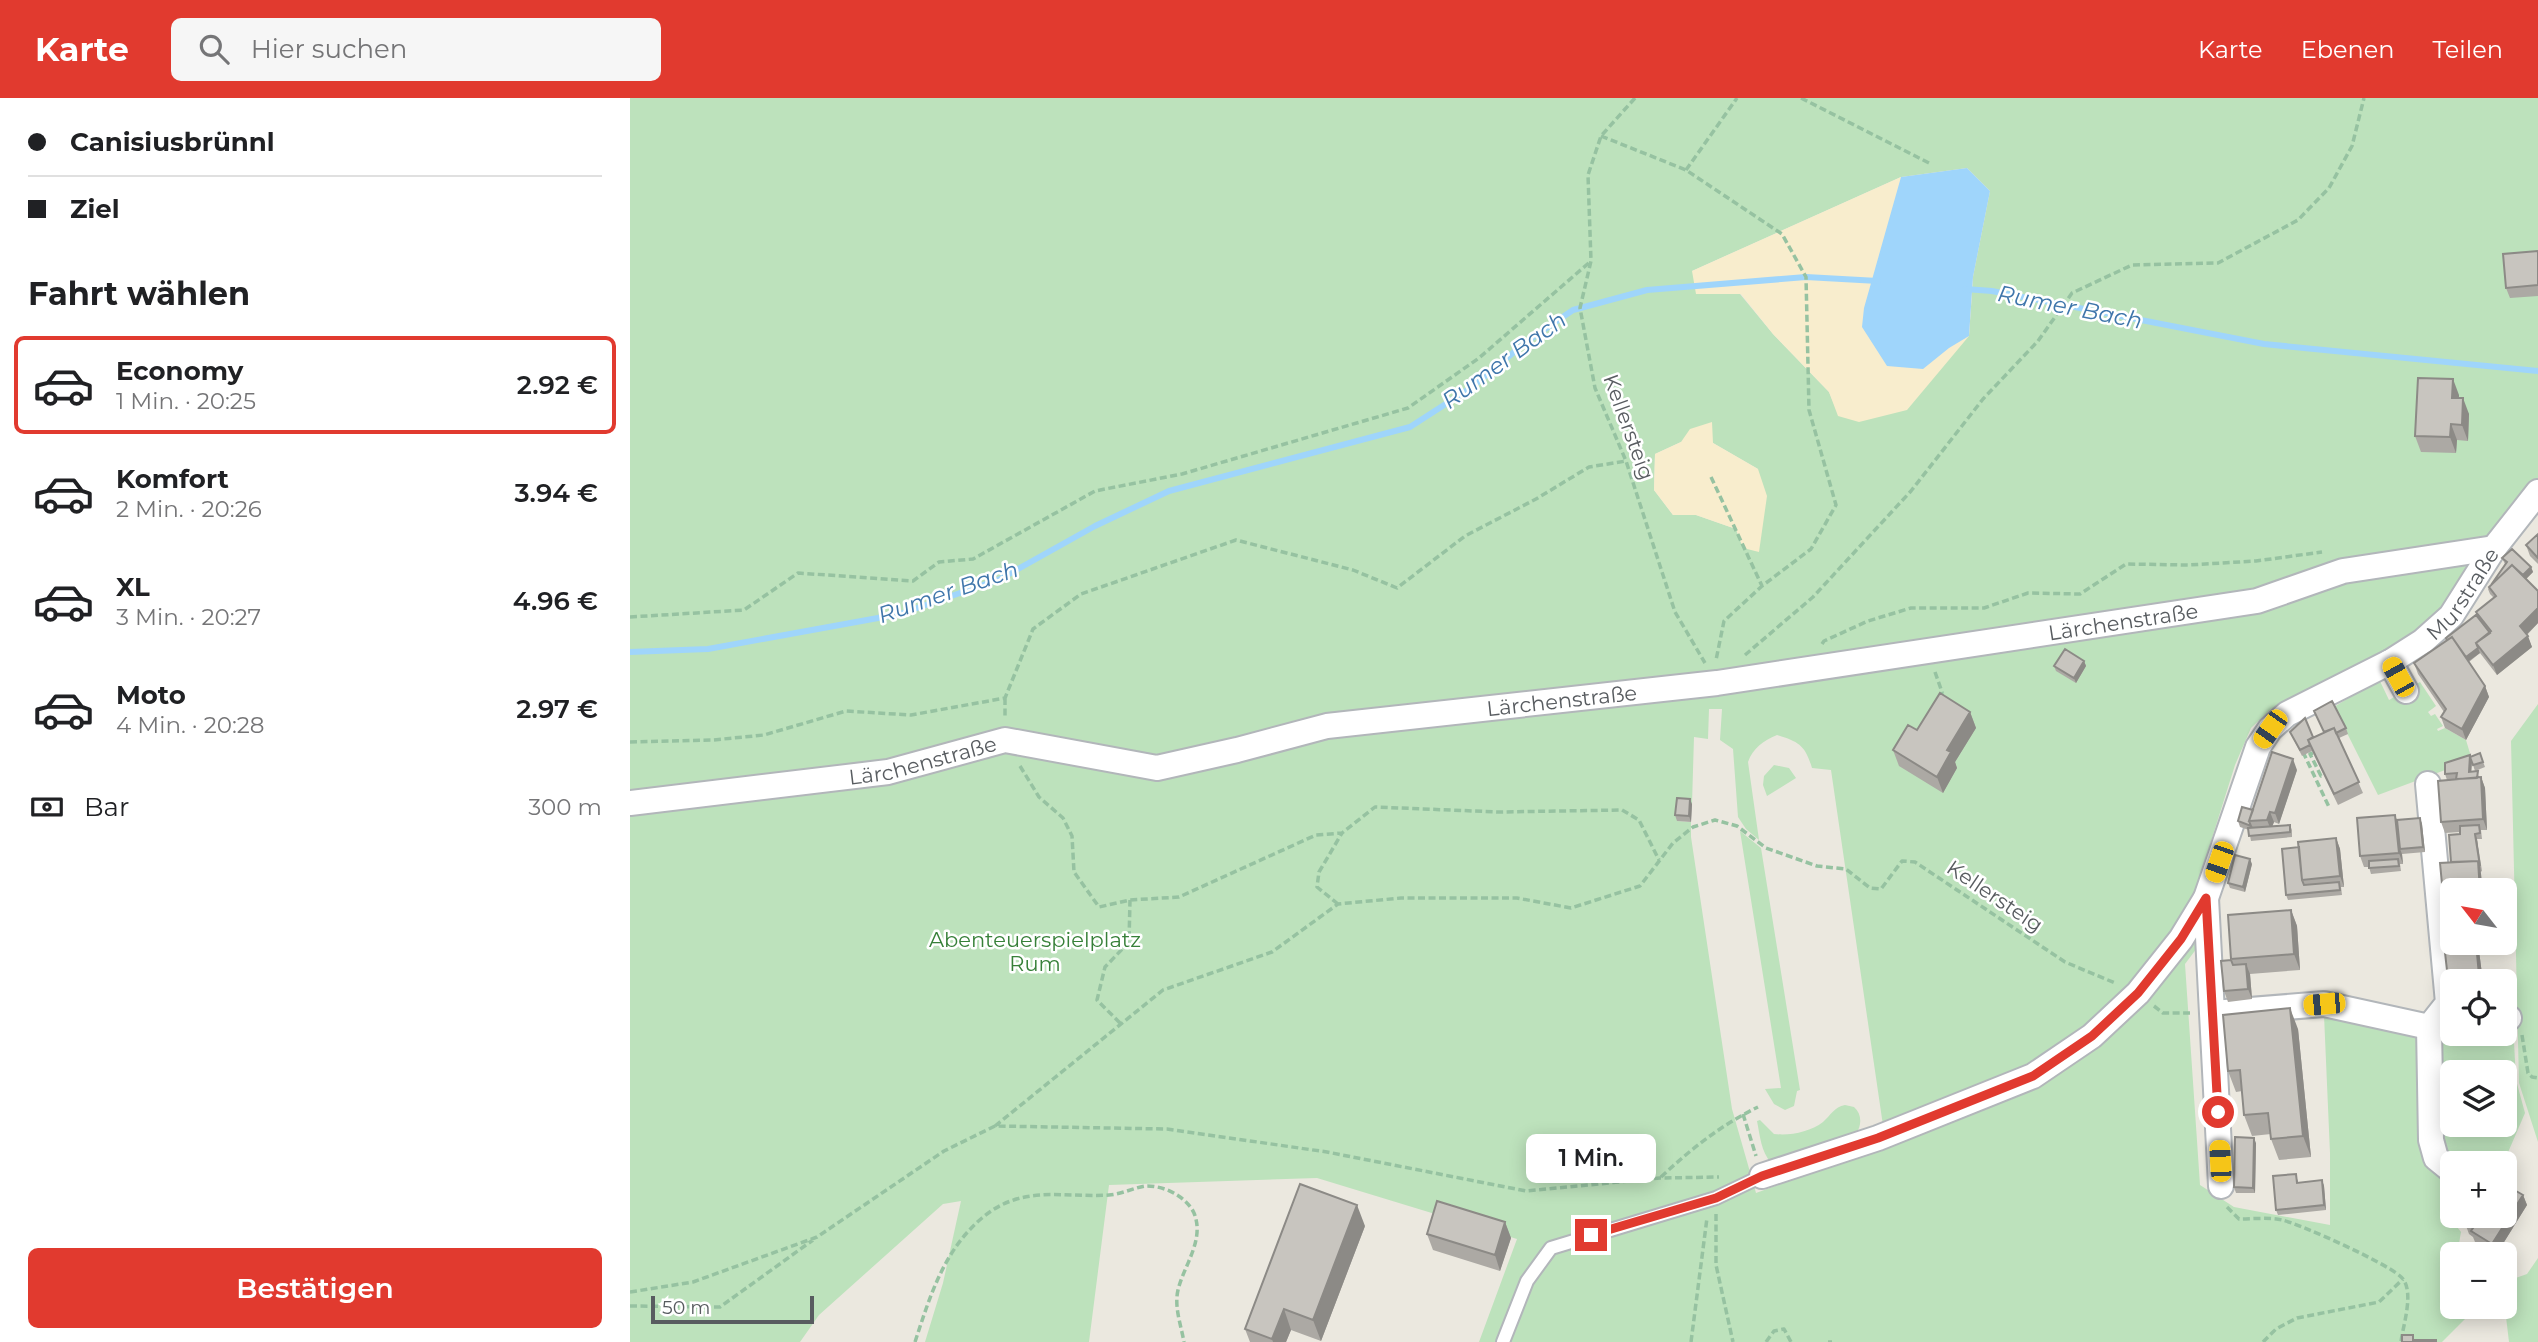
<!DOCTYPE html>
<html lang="de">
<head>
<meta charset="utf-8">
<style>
  :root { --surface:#fff; --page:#f6f6f6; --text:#202124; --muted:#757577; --line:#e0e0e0; --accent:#e13a2f }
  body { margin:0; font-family:Montserrat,sans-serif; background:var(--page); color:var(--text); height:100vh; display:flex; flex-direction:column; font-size:26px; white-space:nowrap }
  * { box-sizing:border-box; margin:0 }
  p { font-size:23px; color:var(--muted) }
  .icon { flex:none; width:38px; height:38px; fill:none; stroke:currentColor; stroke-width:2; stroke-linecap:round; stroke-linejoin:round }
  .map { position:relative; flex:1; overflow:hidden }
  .sheet { display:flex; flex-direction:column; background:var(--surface); width:630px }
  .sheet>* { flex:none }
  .hud { display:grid; align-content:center; height:154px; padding:0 28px; background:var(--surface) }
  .needle { width:46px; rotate:301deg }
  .controls { position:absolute; left:1810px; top:780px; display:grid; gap:14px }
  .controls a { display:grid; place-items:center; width:77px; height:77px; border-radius:10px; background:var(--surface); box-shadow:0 4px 18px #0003; font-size:35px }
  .scale { position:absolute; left:21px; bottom:18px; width:163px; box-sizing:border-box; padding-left:7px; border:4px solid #585c60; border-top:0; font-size:19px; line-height:24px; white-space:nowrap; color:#585c60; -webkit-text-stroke:5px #fff; paint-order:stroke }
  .end { position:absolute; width:32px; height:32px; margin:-16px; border:9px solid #e13a2f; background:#fff; box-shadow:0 0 0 4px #fff }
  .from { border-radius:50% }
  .bubble { position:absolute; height:49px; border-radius:10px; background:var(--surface); box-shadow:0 4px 18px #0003; font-size:23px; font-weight:600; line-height:49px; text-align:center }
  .car { position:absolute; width:21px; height:42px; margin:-21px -10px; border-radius:9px; box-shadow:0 0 5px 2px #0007; background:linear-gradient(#f5c518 24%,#345 0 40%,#f5c518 0 76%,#345 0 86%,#f5c518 0) }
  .hud b { display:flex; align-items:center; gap:24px; height:66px; font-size:26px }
  .hud b+b { border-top:2px solid var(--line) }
  .hud i { width:18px; height:18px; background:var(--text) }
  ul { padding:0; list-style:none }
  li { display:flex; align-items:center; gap:21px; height:98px; margin:0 14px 10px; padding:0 14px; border:4px solid transparent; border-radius:10px }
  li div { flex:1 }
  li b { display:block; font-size:26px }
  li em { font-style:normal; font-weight:600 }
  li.on { border-color:var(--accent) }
  li>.icon { width:63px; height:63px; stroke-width:1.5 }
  h2 { padding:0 28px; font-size:32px; line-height:84px }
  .pay { display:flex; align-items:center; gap:18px; height:77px; padding:0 28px; font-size:26px }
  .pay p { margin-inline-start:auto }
  .action { display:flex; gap:14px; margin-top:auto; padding:14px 28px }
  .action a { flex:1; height:80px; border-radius:10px; background:var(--accent); color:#fff; font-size:28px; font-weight:600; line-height:80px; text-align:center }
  header { display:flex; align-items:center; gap:42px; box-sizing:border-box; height:98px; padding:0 35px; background:var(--accent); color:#fff }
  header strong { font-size:33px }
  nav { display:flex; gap:38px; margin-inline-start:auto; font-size:24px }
  .search { width:490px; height:63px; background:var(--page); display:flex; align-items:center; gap:18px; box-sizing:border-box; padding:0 24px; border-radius:10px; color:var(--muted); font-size:26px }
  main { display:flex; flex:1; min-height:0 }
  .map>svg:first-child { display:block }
  .green { fill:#bde2bc; fill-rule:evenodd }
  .sand { fill:#f8edcd }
  .water { fill:#9fd5fb }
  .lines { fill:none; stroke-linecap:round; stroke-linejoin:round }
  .stream { stroke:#9fd5fb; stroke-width:6 }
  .lane-casing { stroke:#b2b6ba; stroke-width:16 }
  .street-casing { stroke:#b2b6ba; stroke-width:28 }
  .path { stroke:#96c2a1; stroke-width:3.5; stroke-dasharray:7 3.5; stroke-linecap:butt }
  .lane { stroke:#fff; stroke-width:12 }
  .street { stroke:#fff; stroke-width:24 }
  .wall { fill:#aca9a4 }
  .shaded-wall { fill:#8c8a86 }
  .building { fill:#c8c5bf; stroke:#8c8a86; stroke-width:2 }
  .route { stroke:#e13a2f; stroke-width:9 }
  .labels { text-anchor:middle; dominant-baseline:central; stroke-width:5; stroke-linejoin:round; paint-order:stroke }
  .street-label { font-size:21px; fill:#585c60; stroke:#fff }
  .park-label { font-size:21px; fill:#378039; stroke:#fff }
  .water-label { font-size:23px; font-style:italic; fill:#3f76ab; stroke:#fff }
</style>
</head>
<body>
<header>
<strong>Karte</strong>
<div class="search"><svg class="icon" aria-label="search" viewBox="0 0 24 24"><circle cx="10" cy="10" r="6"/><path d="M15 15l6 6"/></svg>Hier suchen</div>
<nav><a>Karte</a><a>Ebenen</a><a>Teilen</a></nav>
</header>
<main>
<section class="sheet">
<div class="hud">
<b><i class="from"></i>Canisiusbrünnl</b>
<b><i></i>Ziel</b>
</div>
<h2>Fahrt wählen</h2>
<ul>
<li class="on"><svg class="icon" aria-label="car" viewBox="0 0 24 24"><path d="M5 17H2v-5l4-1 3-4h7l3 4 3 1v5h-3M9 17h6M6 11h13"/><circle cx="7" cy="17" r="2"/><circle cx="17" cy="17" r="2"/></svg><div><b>Economy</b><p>1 Min. · 20:25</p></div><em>2.92 €</em></li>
<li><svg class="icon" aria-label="car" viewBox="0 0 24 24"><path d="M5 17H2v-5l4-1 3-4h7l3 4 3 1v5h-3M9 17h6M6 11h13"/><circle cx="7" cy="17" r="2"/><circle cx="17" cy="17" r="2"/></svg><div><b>Komfort</b><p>2 Min. · 20:26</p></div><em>3.94 €</em></li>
<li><svg class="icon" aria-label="car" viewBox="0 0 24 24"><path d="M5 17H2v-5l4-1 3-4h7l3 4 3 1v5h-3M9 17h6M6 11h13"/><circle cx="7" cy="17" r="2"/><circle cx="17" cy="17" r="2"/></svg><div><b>XL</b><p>3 Min. · 20:27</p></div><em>4.96 €</em></li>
<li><svg class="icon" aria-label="car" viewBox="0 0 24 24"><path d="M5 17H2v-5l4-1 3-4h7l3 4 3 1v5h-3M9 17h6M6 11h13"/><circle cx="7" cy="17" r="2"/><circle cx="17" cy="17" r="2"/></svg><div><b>Moto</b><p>4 Min. · 20:28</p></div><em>2.97 €</em></li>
</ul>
<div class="pay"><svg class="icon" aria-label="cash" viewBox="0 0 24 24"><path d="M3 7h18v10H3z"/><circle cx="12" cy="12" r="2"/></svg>Bar<p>300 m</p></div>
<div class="action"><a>Bestätigen</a></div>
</section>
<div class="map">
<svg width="1908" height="1244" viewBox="0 0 1908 1244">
  <rect width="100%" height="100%" fill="#ebe8df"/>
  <!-- green -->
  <path class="green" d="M0,0H1908V383L1877,412L1828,490L1806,518L1779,539L1641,611L1621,630L1605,667L1561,807L1573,842L1555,866L1570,1087L1604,1109L1700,1127V1055L1694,917L1822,936L1874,935L1884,944L1886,982L1895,1015L1873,1066H1822C1814,1096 1811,1108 1831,1134L1827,1157H1822V1209H1837L1835,1221L1812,1244H849L887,1141L687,1080L479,1087L459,1244H295L313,1185L331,1103L313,1106L189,1217L170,1244H0ZM1271,79L1343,179L1339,237L1209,318L1199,294L1143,236L1110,196L1062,173ZM1051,344L1083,345L1128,371L1113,450L1106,431L1066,417H1043L1024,392L1025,356ZM1079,611H1092L1090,642L1103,651L1108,719L1116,731L1129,742L1118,664C1123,650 1133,643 1147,637C1169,644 1175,647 1182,670L1201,672L1256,1048L1126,1095L1102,1011L1061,739V724L1047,723L1049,705L1062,706L1064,639L1078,641ZM1822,975H1874V1027H1822Z
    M1749,581L1759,602L1790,584L1806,608L1798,614L1801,618L1805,616L1813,628L1807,631L1808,633L1815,630L1836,642L1842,662L1748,697L1704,609Z
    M1908,606V1044L1889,985L1881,643Z
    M1144,667L1159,670L1166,680L1137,698L1133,687L1134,678Z
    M1110,733L1131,750L1170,992L1167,993L1164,1008L1155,1012L1144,1006L1135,991L1151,990Z
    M1215,1007L1224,1009C1232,1016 1232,1027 1226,1036L1141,1065C1131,1053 1130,1038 1127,1023L1130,1022L1144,1036C1160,1038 1180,1034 1193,1024C1201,1017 1204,1009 1215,1007Z
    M1908,1160V1244H1879L1874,1202L1880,1182L1897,1176Z"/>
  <!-- sand -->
  <path class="sand" d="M1337,70L1360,93L1343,179L1339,238L1277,312L1229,324L1208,318L1199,294L1143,236L1111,196H1066L1062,173L1271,79Z
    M1082,324L1083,345L1128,371L1137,398L1129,454L1113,450L1106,431L1066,417H1043L1024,392L1025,356L1051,344L1060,331Z"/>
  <!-- water -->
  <path class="water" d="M1337,70L1360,93L1343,179L1339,238L1319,250L1293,271L1257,268L1232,229L1234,210L1271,79Z"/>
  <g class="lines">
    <!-- stream -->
    <path class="stream" d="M1335,191L1362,193L1634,246L1908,273
      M0,554L78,551L270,516L370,481L465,428L539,393L780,329L842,289L896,244L943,212L1017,192L1176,179L1248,183"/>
    <defs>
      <path id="lane" d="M873,1244L897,1183L921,1150L1086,1100L1132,1078"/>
      <g id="street">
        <path d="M1760,564L1776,593"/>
        <path id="s1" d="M0,705L258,674L375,642L527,670L607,652L697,628L1087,585L1627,503L1713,473L1864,450"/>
        <path d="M1576,800L1591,1088"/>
        <path d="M1583,915L1694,906L1799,929L1818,905L1798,686"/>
        <path d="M1874,921L1879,920"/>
        <path d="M1814,927L1799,929L1801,1042L1806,1060L1822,1073"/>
        <path id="s2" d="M1132,1078L1248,1040L1403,978L1462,938L1508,895L1551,841L1576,800L1628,649L1640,631L1657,616L1760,564L1793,543L1821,518L1864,450L1908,394"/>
      </g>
    </defs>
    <!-- lane casing -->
    <use href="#lane" class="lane-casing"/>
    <!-- street casing -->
    <use href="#street" class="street-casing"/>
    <!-- path -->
    <path class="path" d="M1005,0L971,38L958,77L961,163L950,210L965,290L996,363L1045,514L1075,565
      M1171,0L1301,66
      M971,38L1056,72L1152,136L1176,179L1179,312L1206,407L1181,451L1132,488L1094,523L1086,562
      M1056,72L1107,0
      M1081,379L1132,488
      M0,519L114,512L168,475L283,483L309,464L343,461L465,393L552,376L778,310L849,260L961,163
      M1192,546L1194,543L1238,523L1281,510H1354L1398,495L1450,496L1496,466L1558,467L1626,463L1692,454
      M1115,557L1183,499L1281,393L1353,301L1408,243L1442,195L1502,167L1588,165L1668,122L1699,90L1722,48L1734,0
      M1305,574L1312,594L1311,601
      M375,600V619
      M0,644L83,642L134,637L216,613L281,617L375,600L403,531L451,496L606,442L723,472L767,490L835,438L906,401L959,369L996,363
      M1673,654L1699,709
      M1683,655L1680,656L1691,678L1694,677
      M390,668L409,699L433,720L442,738L444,774L469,809L500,802L549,799L686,737L712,735L745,709L869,714L992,712L1009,722L1029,762
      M708,806L687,789L689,774L712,735
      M1524,908L1533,915H1560
      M490,925L467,902L475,869L499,844L500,802
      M1892,937L1898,975L1902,979L1908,980
      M1113,1016L1126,1058
      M365,1028L533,892L642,854L708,806L771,800H887L941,810L1010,788L1043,745L1063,729L1085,722L1107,728L1136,750L1187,768L1216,771L1240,790L1251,791L1272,763L1285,764L1435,864L1485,885
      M1031,1079C1061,1051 1091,1027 1128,1009
      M1597,1109L1609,1121C1623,1121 1639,1119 1652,1122C1670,1126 1764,1168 1773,1181C1784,1196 1773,1227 1771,1244
      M1086,1116V1167L1103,1244
      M0,1194L63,1184L187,1139L314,1053L365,1028L537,1031L697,1054L896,1093L1030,1080L1089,1079
      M0,1208L90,1209L183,1142
      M285,1244C300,1198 314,1152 352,1120C392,1086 432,1100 479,1097C492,1096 503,1090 515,1088C533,1087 556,1098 564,1115C575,1142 554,1167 548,1192C544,1209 551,1227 554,1244
      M1061,1244L1077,1120
      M1136,1244L1144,1233L1154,1231L1161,1244
      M1198,1244H1202
      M1633,1244L1646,1231L1667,1220L1749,1204L1773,1181"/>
    <!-- lane -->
    <use href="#lane" class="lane"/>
    <!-- street -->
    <use href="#street" class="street"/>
  </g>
  <!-- wall -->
  <path class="wall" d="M1908,153V198L1880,200L1876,190Z
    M1829,297V300L1839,316L1838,343L1827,342L1826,355L1791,354L1785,338Z
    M1908,436V466L1900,458L1896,447Z
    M1872,460L1901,469L1903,474L1896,481L1908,493V525L1897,537L1902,549L1867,577L1850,555L1839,564L1855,588L1859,599L1836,642L1815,630L1811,619L1814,614L1788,576L1784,565L1848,520L1846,514L1864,500L1860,496L1858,491L1875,466Z
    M1454,563L1456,568L1446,585L1426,573L1424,568Z
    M1684,613L1716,630L1718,636L1709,640L1733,695L1708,707L1682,653L1672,658L1660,634L1683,639L1694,635Z
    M1340,614L1346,630L1325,664L1327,670L1313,695L1269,668L1263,652L1287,632Z
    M1850,655L1855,669L1845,673L1842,664L1841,674L1851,679L1855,690L1857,732H1851L1852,741H1847L1852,773L1822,793V817L1817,818L1814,807L1821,764L1830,736V734L1815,735L1811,724L1826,681L1817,682L1815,676L1840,657V659Z
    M1667,672L1649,726L1644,724L1642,728L1660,727L1662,732V739L1621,743L1619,732L1610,729L1608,723L1623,712Z
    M1062,706L1061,724L1047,723L1045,717Z
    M1790,720L1792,726L1795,754L1772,756L1773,766H1770L1771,773L1741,776L1739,769H1734L1730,758Z
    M1706,740L1710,751L1714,789H1711L1712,797L1658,802L1656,797L1669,749Z
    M1622,766L1615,794L1600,790L1598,785Z
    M1661,812L1667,828L1670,872L1620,876L1622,901L1598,904L1594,893L1601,862Z
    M1848,845L1853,884H1822V890L1818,881Z
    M1668,931L1681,1059L1649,1062L1641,1041V1036L1622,1038L1614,1017L1612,993L1606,994L1598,973Z
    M1626,1045L1625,1095H1606L1604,1089Z
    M1668,1081V1085L1692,1082L1694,1088L1696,1112L1648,1117L1646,1112Z
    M1893,1097L1897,1107L1866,1157L1845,1144L1843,1139L1839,1136L1835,1125Z
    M875,1124L881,1140L870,1173L803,1152L797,1136Z
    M735,1128L691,1243L661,1232L656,1244H620L615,1231Z"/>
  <!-- shaded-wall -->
  <path class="shaded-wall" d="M1823,281L1829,297L1828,316L1822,300Z
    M1833,300L1839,316L1838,343L1832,327Z
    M1821,326L1827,342L1826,355L1820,339Z
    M1901,469L1903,474L1893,484L1891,479Z
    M1908,510V525L1894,539L1890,528Z
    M1898,538L1902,549L1867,577L1863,567Z
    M1848,550L1850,555L1836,565L1834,560Z
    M1454,563L1456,568L1446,585L1444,580Z
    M1855,588L1859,599L1836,642L1832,631Z
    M1340,614L1346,630L1325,664L1327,670L1313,695L1307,679L1317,652Z
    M1840,657L1842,662L1841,679L1839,674Z
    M1663,661L1667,672L1649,726L1645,715Z
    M1851,679L1855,690L1857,732L1853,721Z
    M1060,701L1062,706L1061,724L1059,718Z
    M1640,714L1644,724L1641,732L1637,722Z
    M1765,717L1769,728L1770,751L1772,756L1773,766L1769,755Z
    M1790,720L1792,726L1795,754L1793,749Z
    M1845,736L1847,741L1853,793H1850Z
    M1706,740L1710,751L1714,789L1710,778Z
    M1620,761L1622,766L1615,794L1613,789Z
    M1661,812L1667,828L1670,872L1664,856Z
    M1846,845H1848L1853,884H1852L1849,877Z
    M1616,866L1620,876L1622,901L1618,891Z
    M1660,910L1668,931L1681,1059L1673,1038Z
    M1624,1040L1626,1045L1625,1095L1623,1090Z
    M1692,1082L1694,1088L1696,1112L1694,1107Z
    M1893,1097L1897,1107L1866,1157L1862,1146Z
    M727,1107L735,1128L691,1243L683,1222Z
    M875,1124L881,1140L870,1173L865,1157Z
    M654,1211L661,1232L656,1244H643L642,1241Z"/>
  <!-- building -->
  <path class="building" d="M1908,153V187L1876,190L1873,156Z
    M1788,280L1823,281L1822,300H1833L1832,327L1821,326L1820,339L1785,338Z
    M1908,436V460L1896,447Z
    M1882,451L1901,469L1893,477L1882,467L1861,487L1877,464L1872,460Z
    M1882,467L1908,493V510L1890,528L1898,538L1863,567L1846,545L1861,533L1846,514L1866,498L1859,489Z
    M1846,517L1860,535L1846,545L1848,550L1836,559L1822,539L1817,542L1816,540Z
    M1822,539L1855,588L1832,631L1811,619L1816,611L1784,565Z
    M1435,551L1454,563L1444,580L1424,568Z
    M1310,595L1340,614L1317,652L1321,654L1307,679L1263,652L1278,627L1287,632Z
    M1702,603L1716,630L1706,635L1704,630L1694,634L1684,613Z
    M1675,620L1683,639L1678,642L1680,647L1670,652L1660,634Z
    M1704,630L1729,684L1704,696L1678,642Z
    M1642,654L1663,661L1645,715L1640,714L1637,722L1619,723Z
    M1850,655L1853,664L1843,667L1840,659Z
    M1840,657L1839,674L1848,673L1847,680L1826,681L1827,675L1815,676V665Z
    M1851,679L1853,721L1811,724L1808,683Z
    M1047,700L1060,701L1059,718L1045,717Z
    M1612,709L1623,712L1619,723L1621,728L1608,723Z
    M1765,717L1769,755L1730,758L1727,720Z
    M1790,720L1793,749L1770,751L1767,722Z
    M1660,727V734L1619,738L1618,730Z
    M1849,727L1850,735L1845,736L1850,768L1848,763L1821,764L1819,737L1830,736V728Z
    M1706,740L1710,778L1672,782L1668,744Z
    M1669,749L1672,782L1674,787L1709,784L1710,792L1656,797L1652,751Z
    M1605,757L1620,761L1613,789L1598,785Z
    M1768,761L1769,768L1739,770V763Z
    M1848,763L1850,793H1822V806L1814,807L1810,765Z
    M1661,812L1664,856L1601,861L1598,817Z
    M1822,836V845H1846L1849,877L1818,881L1813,837Z
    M1601,862L1603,867L1616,866L1618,891L1594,893L1591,863Z
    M1660,910L1673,1038L1641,1041L1638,1015L1614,1017L1610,972L1598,973L1593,917Z
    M1605,1039L1624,1040L1623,1090L1604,1089Z
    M1666,1076L1667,1085L1692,1082L1694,1107L1646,1112L1643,1078Z
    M670,1086L727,1107L683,1222L654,1211L642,1241L615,1231Z
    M1874,1086L1893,1097L1862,1146L1841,1133L1843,1130L1835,1125L1839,1118H1874Z
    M807,1103L875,1124L865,1157L797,1136Z
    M1772,1237H1783V1244H1772Z
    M1785,1242H1806V1244H1785Z"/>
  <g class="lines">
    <!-- route -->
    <path class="route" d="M961,1137L1086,1100L1132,1078L1248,1040L1403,978L1462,938L1508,895L1551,841L1576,800L1588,1014"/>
  </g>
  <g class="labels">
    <!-- street labels -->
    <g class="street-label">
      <text transform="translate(999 329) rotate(70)">Kellersteig</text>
      <text stroke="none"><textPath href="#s2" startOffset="961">Murstraße</textPath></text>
      <text stroke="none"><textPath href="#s1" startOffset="1514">Lärchenstraße</textPath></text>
      <text stroke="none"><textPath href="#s1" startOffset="947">Lärchenstraße</textPath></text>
      <text stroke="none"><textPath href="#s1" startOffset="296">Lärchenstraße</textPath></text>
      <text transform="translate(1365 798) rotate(34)">Kellersteig</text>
    </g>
    <!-- park labels -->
    <g class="park-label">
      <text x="405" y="841">Abenteuerspielplatz<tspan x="405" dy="24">Rum</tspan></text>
    </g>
    <!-- water labels -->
    <g class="water-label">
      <text transform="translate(1440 209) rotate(11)">Rumer Bach</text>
      <text transform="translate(874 262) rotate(-36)">Rumer Bach</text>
      <text transform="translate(318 494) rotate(-19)">Rumer Bach</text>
    </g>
  </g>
</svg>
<div class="controls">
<a><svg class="needle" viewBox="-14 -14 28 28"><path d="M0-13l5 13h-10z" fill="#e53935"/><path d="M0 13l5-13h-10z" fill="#757577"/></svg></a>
<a><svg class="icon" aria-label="locate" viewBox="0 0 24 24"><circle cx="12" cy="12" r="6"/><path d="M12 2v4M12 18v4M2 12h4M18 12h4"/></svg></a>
<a><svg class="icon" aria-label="layers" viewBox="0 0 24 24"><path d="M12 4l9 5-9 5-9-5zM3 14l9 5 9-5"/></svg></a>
<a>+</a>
<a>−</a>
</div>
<div class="scale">50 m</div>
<i class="end from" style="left:1588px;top:1014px"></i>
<i class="end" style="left:961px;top:1137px"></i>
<div class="bubble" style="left:896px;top:1036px;width:130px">1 Min.</div>
<i class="car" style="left:1768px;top:579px;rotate:331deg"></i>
<i class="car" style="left:1640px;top:631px;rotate:215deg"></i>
<i class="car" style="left:1589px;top:764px;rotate:199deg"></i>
<i class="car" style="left:1694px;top:906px;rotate:265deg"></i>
<i class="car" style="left:1590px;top:1063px;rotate:357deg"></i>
</div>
</main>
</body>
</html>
